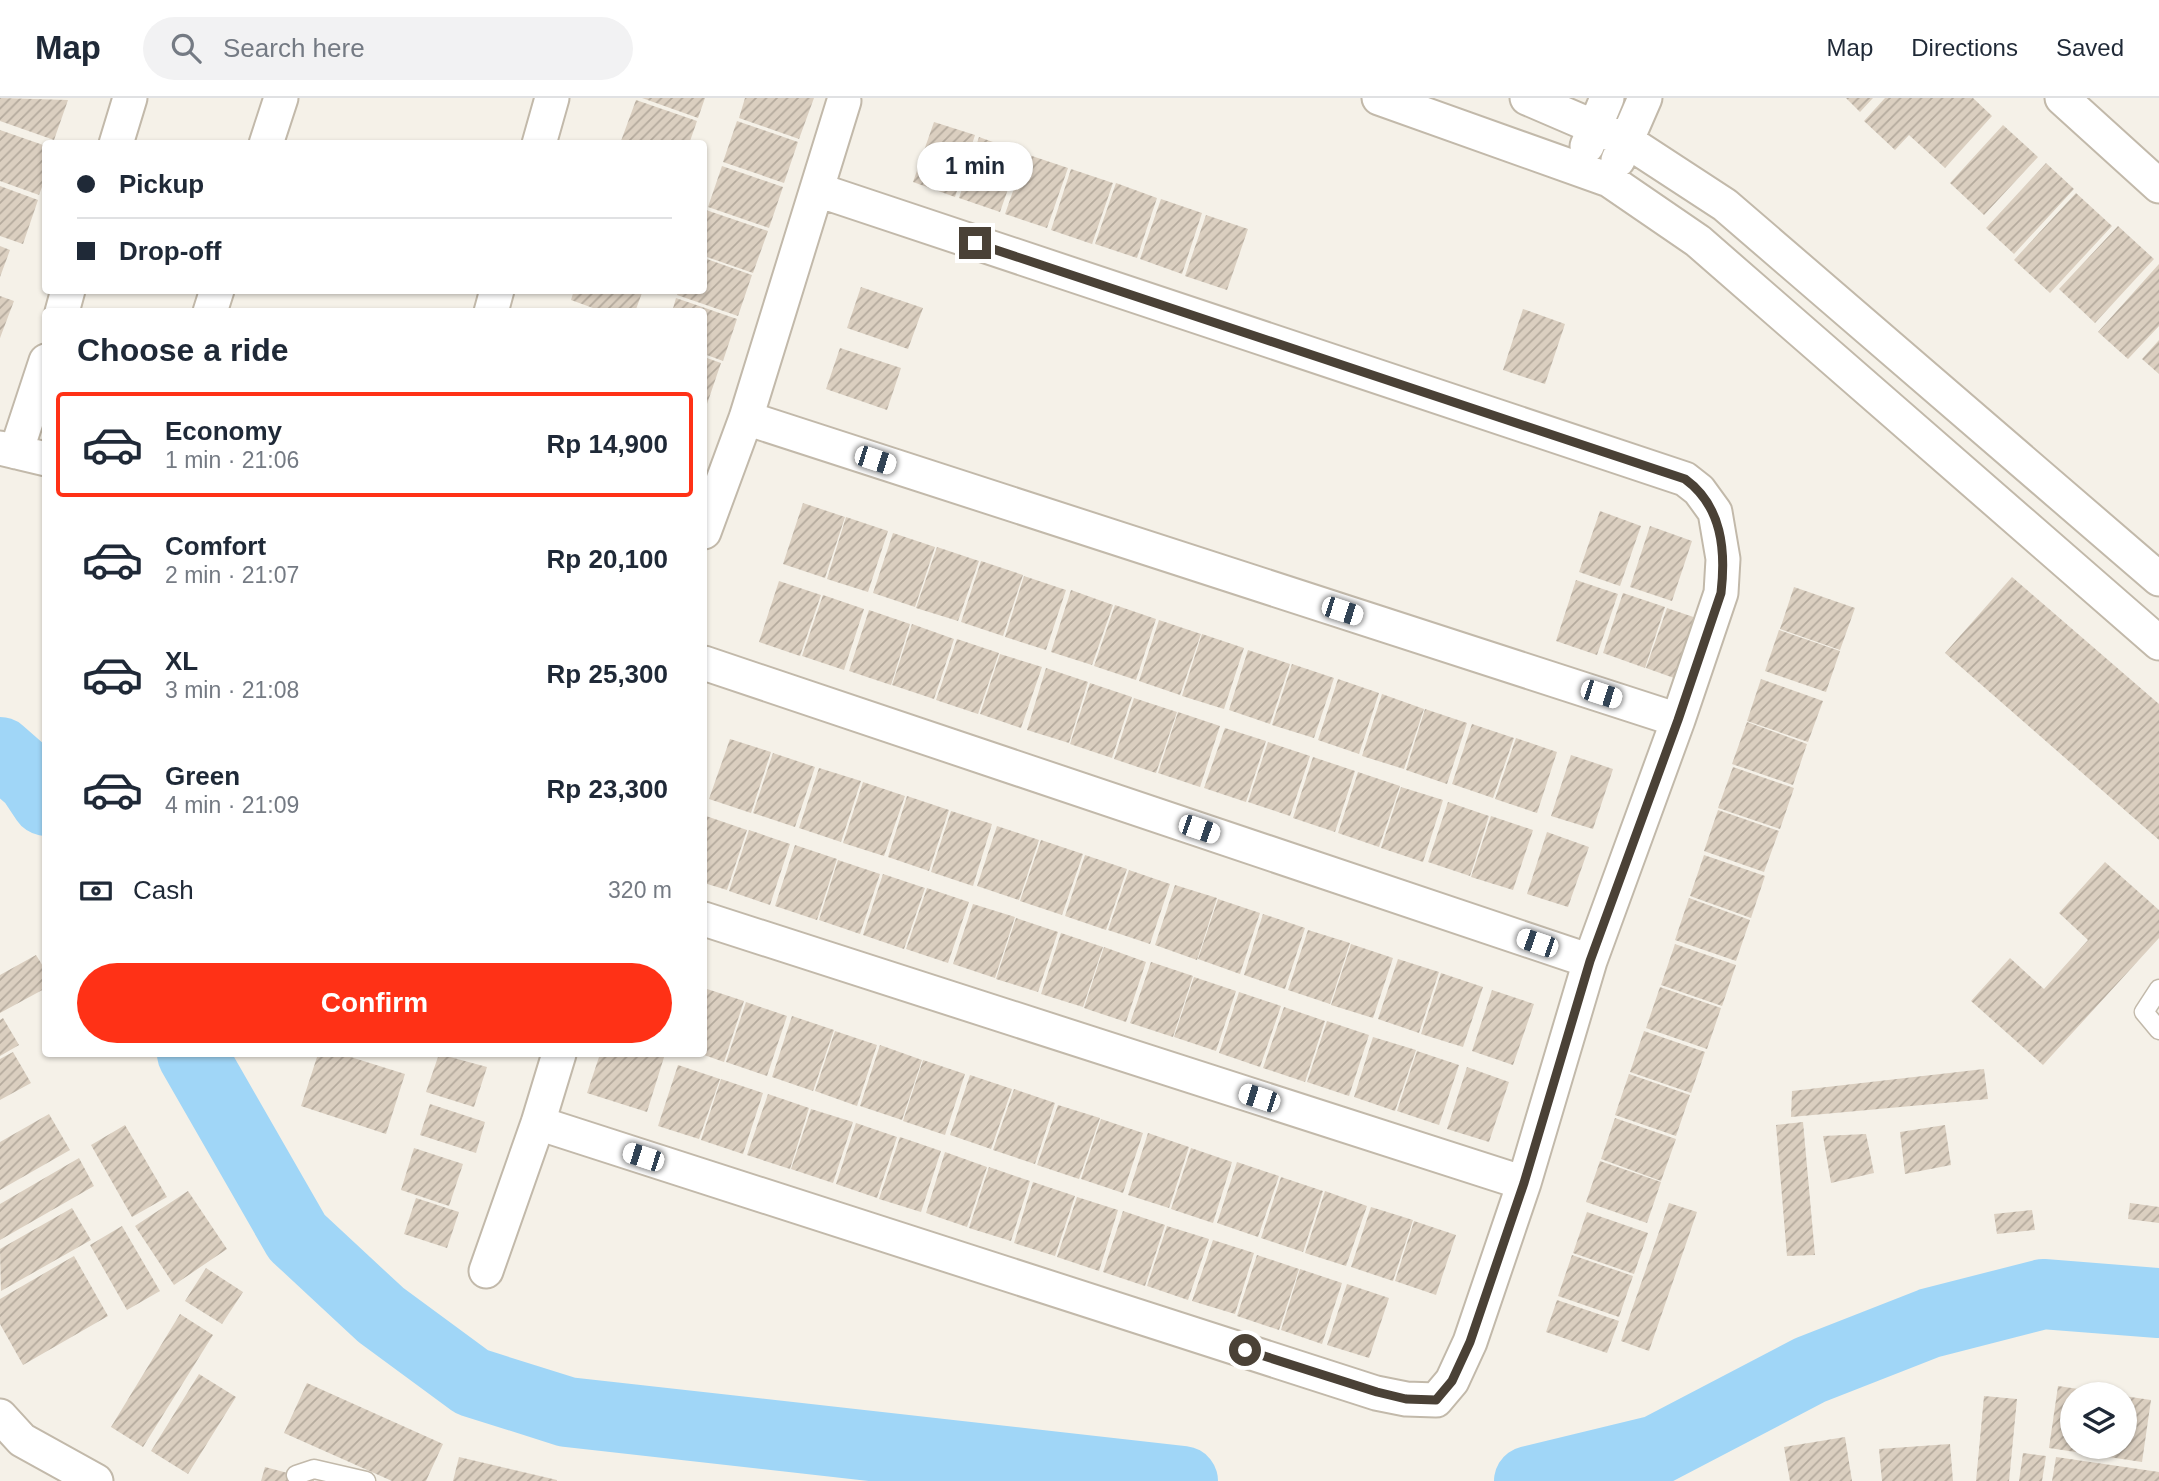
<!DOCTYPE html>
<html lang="en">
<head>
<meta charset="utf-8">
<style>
  :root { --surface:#fff; --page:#f2f2f3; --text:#1f2937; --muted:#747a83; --line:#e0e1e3; --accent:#ff3116 }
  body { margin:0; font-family:Arial,sans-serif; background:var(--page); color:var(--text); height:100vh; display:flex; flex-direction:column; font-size:26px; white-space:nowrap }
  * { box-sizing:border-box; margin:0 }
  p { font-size:23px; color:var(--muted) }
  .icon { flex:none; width:38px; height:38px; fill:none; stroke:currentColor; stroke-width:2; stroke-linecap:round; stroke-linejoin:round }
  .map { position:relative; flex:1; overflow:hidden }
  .sheet { position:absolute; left:42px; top:210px; width:665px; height:749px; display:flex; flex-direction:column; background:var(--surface); border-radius:7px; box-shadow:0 2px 5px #0004 }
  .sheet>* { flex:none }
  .banner { position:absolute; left:42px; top:42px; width:665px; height:154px; border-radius:7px; box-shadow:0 2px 5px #0004; display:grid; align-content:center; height:154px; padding:0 35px; background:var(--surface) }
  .tools { position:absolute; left:2060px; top:1284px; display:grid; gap:14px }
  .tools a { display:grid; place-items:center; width:77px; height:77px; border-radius:50%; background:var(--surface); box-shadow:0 2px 5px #0004; font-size:35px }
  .end { position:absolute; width:32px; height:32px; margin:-16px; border:9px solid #4a4136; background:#fff; box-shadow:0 0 0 4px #fff }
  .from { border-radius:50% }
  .bubble { position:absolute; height:49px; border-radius:24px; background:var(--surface); box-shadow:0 2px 5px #0004; font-size:23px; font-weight:600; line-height:49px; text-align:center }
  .car { position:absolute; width:21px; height:42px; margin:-21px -10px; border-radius:9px; box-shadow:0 0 5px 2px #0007; background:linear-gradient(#fff 24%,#345 0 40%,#fff 0 76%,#345 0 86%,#fff 0) }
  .banner b { display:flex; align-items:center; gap:24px; height:66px; font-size:26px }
  .banner b+b { border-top:2px solid var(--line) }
  .banner i { width:18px; height:18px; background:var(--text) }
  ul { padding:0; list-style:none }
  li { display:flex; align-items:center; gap:21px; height:105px; margin:0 14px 10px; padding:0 21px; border:4px solid transparent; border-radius:7px }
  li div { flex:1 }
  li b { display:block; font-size:26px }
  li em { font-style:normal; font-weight:600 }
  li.on { border-color:var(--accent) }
  li>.icon { width:63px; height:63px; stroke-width:1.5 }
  h2 { padding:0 35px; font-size:32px; line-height:84px }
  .pay { display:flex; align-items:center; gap:18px; height:77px; padding:0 35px; font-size:26px }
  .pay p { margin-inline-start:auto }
  .primary-button { display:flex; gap:14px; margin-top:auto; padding:14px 35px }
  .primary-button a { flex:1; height:80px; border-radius:42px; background:var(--accent); color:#fff; font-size:28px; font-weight:600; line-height:80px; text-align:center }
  header { display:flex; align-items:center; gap:42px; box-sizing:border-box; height:98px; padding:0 35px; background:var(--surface); border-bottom:2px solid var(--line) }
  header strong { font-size:33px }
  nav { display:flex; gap:38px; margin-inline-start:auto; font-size:24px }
  .search { width:490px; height:63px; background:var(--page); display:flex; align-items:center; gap:18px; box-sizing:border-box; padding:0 24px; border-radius:38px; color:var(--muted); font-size:26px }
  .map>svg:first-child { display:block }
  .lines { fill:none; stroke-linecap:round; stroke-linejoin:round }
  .river { stroke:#a0d6f7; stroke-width:70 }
  .building { fill:url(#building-hatch) }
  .lane-casing { stroke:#c2b9aa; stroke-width:21 }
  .street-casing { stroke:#c2b9aa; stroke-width:37 }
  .lane { stroke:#fff; stroke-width:18 }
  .street { stroke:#fff; stroke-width:33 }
  .route { stroke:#4a4136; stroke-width:9 }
</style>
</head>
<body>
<header>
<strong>Map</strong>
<div class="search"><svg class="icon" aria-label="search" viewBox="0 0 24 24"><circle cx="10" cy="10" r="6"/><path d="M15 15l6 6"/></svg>Search here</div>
<nav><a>Map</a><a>Directions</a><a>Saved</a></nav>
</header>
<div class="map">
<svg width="2159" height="1383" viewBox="0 0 2159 1383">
  <defs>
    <pattern id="building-hatch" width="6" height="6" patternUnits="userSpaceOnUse" patternTransform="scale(1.75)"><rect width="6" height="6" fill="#dbcfc0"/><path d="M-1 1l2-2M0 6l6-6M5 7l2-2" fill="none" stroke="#b4aa9d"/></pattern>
  </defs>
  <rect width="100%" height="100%" fill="#f5f1e8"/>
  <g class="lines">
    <!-- river -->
    <path class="river" d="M0,654L32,682L46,703
      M192,956L297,1139L381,1217L472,1284L567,1314L1183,1383
      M1529,1383L1657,1352L1810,1272L1930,1225L2043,1196L2159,1205"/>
  </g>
  <!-- building -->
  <path class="building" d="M0,0L68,2L54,42L0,23Z
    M642,0H705L698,20Z
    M745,0H814L799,41L739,20Z
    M1846,0H1873L1860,14Z
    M1885,0H1973L1992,18L1945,70L1909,37L1895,52L1864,23Z
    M636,2L697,23L689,46L621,43Z
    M737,23L798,44L784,85L723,64Z
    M934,24L975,37L955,99L913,84Z
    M2003,27L2038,59L1984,117L1950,85Z
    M0,32L46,48V78L39,97L0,83Z
    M979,39L1021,54L1000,114L959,100Z
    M1026,56L1068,70L1047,130L1005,116Z
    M2046,65L2074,91L2014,156L1986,130Z
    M722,68L783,89L769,130L708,109Z
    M1071,71L1113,85L1092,146L1051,132Z
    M1116,85L1157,100L1137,160L1095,146Z
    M0,88L38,102L23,146L0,138Z
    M2076,95L2112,128L2050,195L2014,162Z
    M1161,101L1202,115L1182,176L1140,161Z
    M706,112L768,133L753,175L704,158Z
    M1206,117L1248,131L1227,192L1185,178Z
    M2118,128L2154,161L2095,225L2059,191Z
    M0,148L10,152L0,179Z
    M704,160L752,177L738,218L677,197L679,192H704Z
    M2159,166V228L2128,261L2098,234Z
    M861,189L923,210L908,251L847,230Z
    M574,192H643L635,214H604L571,202Z
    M0,198L14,203L0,240Z
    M676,200L737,221L723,263L704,256V214H672Z
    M1523,211L1565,226L1545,286L1503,272Z
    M2159,242V276L2142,261Z
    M840,250L901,270L887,312L826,291Z
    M704,259L721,265L707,306L704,305Z
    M803,405L845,419L825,480L783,466Z
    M1600,413L1641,428L1620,488L1579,474Z
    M846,419L888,433L868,494L827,481Z
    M1650,428L1692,443L1672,503L1630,489Z
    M893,435L935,449L915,509L873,495Z
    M937,449L979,463L958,523L916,510Z
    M981,463L1023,477L1003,538L961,524Z
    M1024,478L1066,492L1046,552L1005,539Z
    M2012,479L2159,606V742L1945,555Z
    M1576,482L1618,496L1597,557L1556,543Z
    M779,483L821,497L800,558L759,544Z
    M1794,489L1855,510L1840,552L1780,531Z
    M1071,492L1113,507L1092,567L1051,554Z
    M1623,495L1665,509L1645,570L1603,555Z
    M823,497L864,511L844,572L802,558Z
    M1115,507L1156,521L1136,582L1094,568Z
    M1667,510L1708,524L1688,585L1646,570Z
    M869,512L910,526L891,587L849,573Z
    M1159,522L1201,536L1180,597L1139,583Z
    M912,526L954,541L934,601L892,587Z
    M1779,532L1840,553L1826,594L1765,573Z
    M1202,536L1244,550L1224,611L1182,598Z
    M957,541L999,555L978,616L936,602Z
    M1248,552L1290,566L1270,626L1229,612Z
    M1000,556L1042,569L1021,630L980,616Z
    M1292,566L1334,580L1314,640L1272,627Z
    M1046,570L1088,584L1069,645L1027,632Z
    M1338,581L1379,595L1359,656L1318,642Z
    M1761,581L1823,603L1808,644L1747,623Z
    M1090,585L1132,599L1112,660L1070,646Z
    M1382,596L1424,611L1404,671L1362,658Z
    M1134,600L1177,614L1156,675L1114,661Z
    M1425,611L1467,625L1447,686L1406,672Z
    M1178,614L1220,628L1200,689L1158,675Z
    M1747,624L1807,646L1793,687L1732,666Z
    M1472,626L1514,640L1493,700L1452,686Z
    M1225,630L1266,643L1246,704L1204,690Z
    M1516,640L1557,654L1537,715L1495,701Z
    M730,641L771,654L751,715L709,701Z
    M1268,644L1310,658L1290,718L1248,704Z
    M773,655L815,669L795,729L753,715Z
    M1571,657L1613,671L1593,731L1551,718Z
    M1313,659L1355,673L1335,734L1293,720Z
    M1733,669L1794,690L1780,731L1718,710Z
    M819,670L861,683L841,744L799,730Z
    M1358,674L1400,688L1379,749L1338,735Z
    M863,684L905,698L884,758L843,745Z
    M1401,689L1443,702L1423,764L1381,750Z
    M907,698L949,712L929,773L888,759Z
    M1448,704L1489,718L1470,778L1428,764Z
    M1718,712L1779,733L1764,774L1704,753Z
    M951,713L992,726L973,788L931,774Z
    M706,718L747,732L727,792L704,785Z
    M1491,718L1533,732L1513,792L1471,779Z
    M997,728L1039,742L1019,802L977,788Z
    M749,732L790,746L770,807L729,793Z
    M1547,734L1589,749L1568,809L1527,796Z
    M1041,742L1083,756L1062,817L1020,803Z
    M795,747L837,761L817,822L775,808Z
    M1085,757L1127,771L1106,832L1065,818Z
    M1704,757L1765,778L1751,820L1690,798Z
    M838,762L880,776L860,836L819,822Z
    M2105,764L2159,812V840L2043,967L1971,903L2010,860L2044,891L2088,842L2059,815Z
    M1129,772L1170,786L1150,846L1108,832Z
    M883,776L925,790L904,851L863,837Z
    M1175,787L1217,800L1197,862L1155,847Z
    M927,790L969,804L948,865L906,851Z
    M1689,800L1750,822L1736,863L1675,842Z
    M1218,801L1260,815L1240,876L1198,861Z
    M973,806L1015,819L995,880L953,866Z
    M1263,816L1305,830L1285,891L1244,877Z
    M1016,820L1058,834L1038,894L996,881Z
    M1308,832L1350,845L1330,906L1288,892Z
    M1061,835L1103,849L1083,909L1041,896Z
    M1351,846L1393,860L1373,920L1331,907Z
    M1675,846L1736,867L1722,908L1661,887Z
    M1104,849L1146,864L1126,924L1084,910Z
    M36,857L46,873V890L0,915V877Z
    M1398,861L1439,874L1419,935L1378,921Z
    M1151,864L1193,878L1173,939L1130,925Z
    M1441,875L1483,889L1463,949L1421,936Z
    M1194,879L1236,893L1216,953L1174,939Z
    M1660,889L1721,910L1707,951L1646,930Z
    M704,890L744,903L724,964L704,957Z
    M1492,892L1534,906L1513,967L1472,953Z
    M1239,894L1281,908L1260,969L1219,955Z
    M746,904L787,918L767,978L726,964Z
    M1284,909L1325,923L1305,984L1263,970Z
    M792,918L834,932L813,993L772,979Z
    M3,920L19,947L0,958V922Z
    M1327,923L1369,937L1349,998L1307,984Z
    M835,933L877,947L857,1008L815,993Z
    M1644,933L1705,954L1691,995L1630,974Z
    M1373,939L1416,952L1395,1013L1354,999Z
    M880,947L922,962L902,1022L860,1008Z
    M1417,953L1459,967L1439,1027L1397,1013Z
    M13,954L31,985L0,1002V961Z
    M318,956H341L405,976L386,1036L301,1008Z
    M439,956L487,969L474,1009L426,994Z
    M600,956H665L647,1014L587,995Z
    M923,962L965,976L945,1037L903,1023Z
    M678,967L720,981L699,1041L658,1028Z
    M1467,969L1509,984L1489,1044L1447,1031Z
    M1984,971L1988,1001L1791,1019L1792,993Z
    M1629,976L1690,997L1676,1038L1615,1017Z
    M970,977L1012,991L991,1051L950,1037Z
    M721,981L763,995L743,1056L701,1042Z
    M1014,991L1055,1005L1035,1066L993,1052Z
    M768,996L809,1010L790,1071L747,1057Z
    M430,1006L485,1024L476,1055L420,1037Z
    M1058,1007L1100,1020L1079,1081L1037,1067Z
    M811,1011L853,1024L833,1085L791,1071Z
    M49,1016L70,1052L0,1092V1044Z
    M1615,1020L1676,1041L1661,1083L1601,1061Z
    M1101,1021L1143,1035L1123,1095L1081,1081Z
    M1803,1024L1815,1157L1787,1158L1776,1027Z
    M856,1025L897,1039L877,1100L836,1086Z
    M125,1027L167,1099L132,1119L91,1047Z
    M1945,1027L1951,1067L1905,1076L1900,1034Z
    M1148,1035L1189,1049L1169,1110L1128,1097Z
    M1866,1036L1874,1075L1831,1085L1823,1038Z
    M900,1039L941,1053L921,1114L879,1101Z
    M414,1050L463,1066L449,1108L401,1092Z
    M1191,1050L1232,1064L1213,1125L1171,1111Z
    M945,1054L987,1069L967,1129L926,1115Z
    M79,1060L94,1088L0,1142V1106Z
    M1600,1063L1661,1084L1647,1125L1586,1104Z
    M1237,1064L1279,1078L1258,1139L1217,1125Z
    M989,1069L1030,1083L1011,1143L969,1130Z
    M1281,1079L1323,1093L1303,1154L1261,1140Z
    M1033,1084L1075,1098L1055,1158L1014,1145Z
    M188,1093L227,1151L174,1187L135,1128Z
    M1325,1093L1367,1108L1346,1168L1305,1155Z
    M1077,1099L1118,1112L1099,1173L1057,1159Z
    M416,1100L459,1114L447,1150L404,1136Z
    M1669,1105L1697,1114L1649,1253L1621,1243Z
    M2130,1105L2159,1109V1125L2128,1121Z
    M1371,1109L1413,1122L1393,1183L1351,1169Z
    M72,1110L91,1142L1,1193L0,1151Z
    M2032,1112L2035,1132L1997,1136L1994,1116Z
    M1123,1113L1165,1127L1145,1188L1103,1174Z
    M1587,1114L1648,1135L1634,1176L1573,1155Z
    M1414,1123L1456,1137L1436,1197L1395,1183Z
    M122,1128L160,1193L127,1212L90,1147Z
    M1167,1128L1209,1141L1188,1202L1147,1188Z
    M1213,1142L1254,1155L1235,1216L1192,1203Z
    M1257,1157L1299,1171L1279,1232L1237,1218Z
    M1572,1157L1633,1178L1619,1219L1558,1198Z
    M74,1158L108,1218L23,1267L0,1226V1201Z
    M206,1170L243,1194L222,1226L185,1203Z
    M1300,1171L1342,1185L1322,1246L1281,1232Z
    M1347,1186L1389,1200L1369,1260L1327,1247Z
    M1557,1202L1619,1223L1607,1255L1546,1234Z
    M180,1216L213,1237L143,1349L111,1329Z
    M199,1276L236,1299L188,1376L151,1353Z
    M307,1285L443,1346L426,1383H392L284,1335Z
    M2058,1288L2106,1295L2072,1297V1349H2124V1298L2151,1302L2142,1364L2049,1350Z
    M1984,1298L2017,1301L2009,1383H1976Z
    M1845,1339L1852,1383H1790L1784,1349Z
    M1950,1346L1953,1383H1882L1879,1351Z
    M2023,1355L2046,1358L2042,1383H2019Z
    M459,1359L557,1382V1383H453Z
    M2056,1359L2159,1374V1383H2052Z
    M265,1369L314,1382V1383H261Z"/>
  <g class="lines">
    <defs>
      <path id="lane" d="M2159,891L2144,914L2159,932
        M296,1377L314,1371L366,1383"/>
      <path id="street" d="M1379,0L1609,82L1698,143L2159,545
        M1527,0L1627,43L1725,107L2159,481
        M2062,0L2159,88
        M116,46L130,0
        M266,46L281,0
        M539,46L552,0
        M1587,48L1607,0
        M1618,62L1645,0
        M62,214L68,192
        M210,214L217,192
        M491,214L497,192
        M746,320L1678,622
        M0,350L46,361
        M16,354L46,263
        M704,434L746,320L844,3
        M704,565L1590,863
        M704,821L1524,1085
        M538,1025L1376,1295L1406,1301L1436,1302L1452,1283L1470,1244L1524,1085L1590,863L1678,622L1721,495L1723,461L1715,414L1699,392L1685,381L818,92
        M486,1173L538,1025L559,956
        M0,1318L22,1342L96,1383"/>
    </defs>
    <!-- lane casing -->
    <use href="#lane" class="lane-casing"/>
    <!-- street casing -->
    <use href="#street" class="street-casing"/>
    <!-- lane -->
    <use href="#lane" class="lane"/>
    <!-- street -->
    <use href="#street" class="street"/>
  </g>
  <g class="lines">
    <!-- route -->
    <path class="route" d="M975,145L1685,381C1722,408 1726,452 1721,495L1678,622L1590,863L1524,1085L1470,1244L1452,1283L1436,1302L1406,1301L1377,1294L1245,1252"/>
  </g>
</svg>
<div class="tools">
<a><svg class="icon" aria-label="layers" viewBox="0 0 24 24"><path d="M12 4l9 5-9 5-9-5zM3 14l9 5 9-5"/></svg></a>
</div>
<i class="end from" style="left:1245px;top:1252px"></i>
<i class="end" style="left:975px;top:145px"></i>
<div class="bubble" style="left:917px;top:44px;width:116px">1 min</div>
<i class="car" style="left:875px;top:362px;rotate:108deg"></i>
<i class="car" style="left:1342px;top:513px;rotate:108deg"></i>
<i class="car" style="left:1601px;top:596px;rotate:108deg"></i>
<i class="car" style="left:1199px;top:731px;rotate:109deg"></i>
<i class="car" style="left:1537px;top:845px;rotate:289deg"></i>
<i class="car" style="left:1259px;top:1000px;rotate:288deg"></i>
<i class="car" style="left:643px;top:1059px;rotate:288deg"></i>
<div class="banner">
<b><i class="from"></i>Pickup</b>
<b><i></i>Drop-off</b>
</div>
<section class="sheet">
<h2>Choose a ride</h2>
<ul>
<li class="on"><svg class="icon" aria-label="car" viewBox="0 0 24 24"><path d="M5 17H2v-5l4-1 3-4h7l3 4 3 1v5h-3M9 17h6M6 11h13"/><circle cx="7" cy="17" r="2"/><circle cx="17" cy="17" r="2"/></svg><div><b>Economy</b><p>1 min · 21:06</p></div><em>Rp 14,900</em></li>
<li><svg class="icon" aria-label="car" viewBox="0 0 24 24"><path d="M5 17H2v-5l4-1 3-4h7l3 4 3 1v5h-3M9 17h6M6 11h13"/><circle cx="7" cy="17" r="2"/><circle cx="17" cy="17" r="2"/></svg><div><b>Comfort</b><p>2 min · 21:07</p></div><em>Rp 20,100</em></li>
<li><svg class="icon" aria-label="car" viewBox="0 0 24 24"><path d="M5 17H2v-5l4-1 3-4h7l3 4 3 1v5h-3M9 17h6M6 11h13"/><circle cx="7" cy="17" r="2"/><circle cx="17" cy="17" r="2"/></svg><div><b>XL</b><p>3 min · 21:08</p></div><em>Rp 25,300</em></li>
<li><svg class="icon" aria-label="car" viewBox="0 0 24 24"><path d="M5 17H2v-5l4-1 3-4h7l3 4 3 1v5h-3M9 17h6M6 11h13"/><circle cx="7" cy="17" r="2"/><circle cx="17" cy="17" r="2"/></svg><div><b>Green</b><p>4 min · 21:09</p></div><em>Rp 23,300</em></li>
</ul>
<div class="pay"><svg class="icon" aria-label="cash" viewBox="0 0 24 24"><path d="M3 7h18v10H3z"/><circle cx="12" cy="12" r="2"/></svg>Cash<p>320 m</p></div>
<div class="primary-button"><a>Confirm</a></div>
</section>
</div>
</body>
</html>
